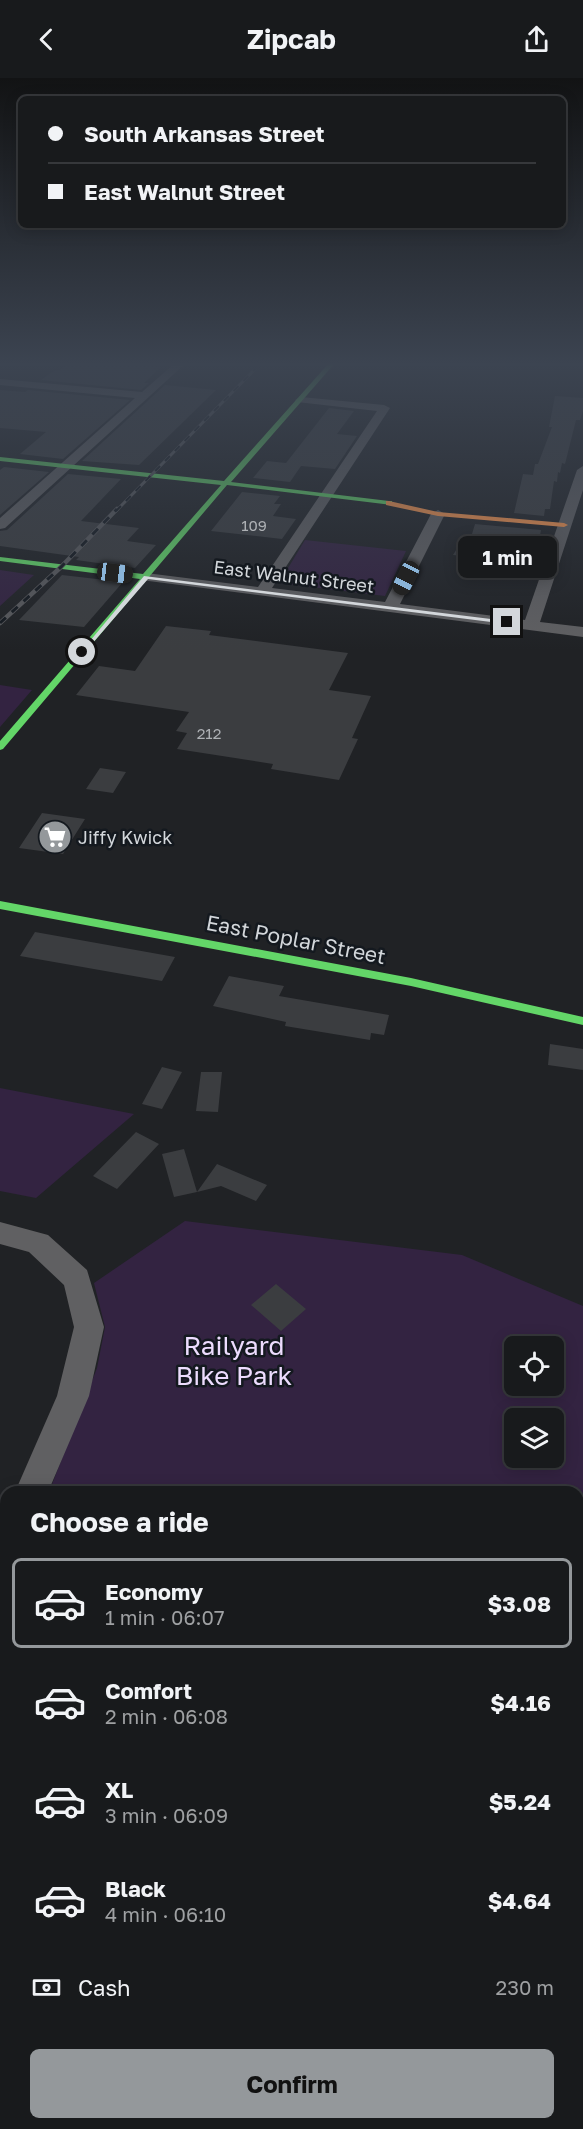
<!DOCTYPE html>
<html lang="en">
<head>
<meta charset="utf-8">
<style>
  :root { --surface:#181a1c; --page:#212325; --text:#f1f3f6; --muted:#9fa1a3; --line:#36383b; --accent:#94989b }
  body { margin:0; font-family:"Golos Text",sans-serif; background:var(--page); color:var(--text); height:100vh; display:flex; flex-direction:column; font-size:22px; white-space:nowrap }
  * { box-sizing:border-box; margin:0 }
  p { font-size:20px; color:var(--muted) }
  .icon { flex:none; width:33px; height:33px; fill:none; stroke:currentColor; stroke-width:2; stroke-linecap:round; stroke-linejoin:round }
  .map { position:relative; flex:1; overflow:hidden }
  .panel { position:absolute; left:0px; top:1408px; width:584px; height:644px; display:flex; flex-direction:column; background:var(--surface); border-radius:18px 18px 0 0; box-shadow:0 3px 15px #0003,0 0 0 2px var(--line) }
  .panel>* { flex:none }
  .top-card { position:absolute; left:18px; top:18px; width:548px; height:132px; border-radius:9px; box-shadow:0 3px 15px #0003,0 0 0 2px var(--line); display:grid; align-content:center; height:132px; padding:0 30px; background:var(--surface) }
  .controls { position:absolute; left:504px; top:1258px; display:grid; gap:12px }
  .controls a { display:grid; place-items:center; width:60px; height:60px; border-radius:9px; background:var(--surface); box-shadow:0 3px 15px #0003,0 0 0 2px var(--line); font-size:30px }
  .end { position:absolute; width:27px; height:27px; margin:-14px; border:8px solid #d3d7db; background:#111; box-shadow:0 0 0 3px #111 }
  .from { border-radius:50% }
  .bubble { position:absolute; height:42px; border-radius:9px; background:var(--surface); box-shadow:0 3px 15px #0003,0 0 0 2px var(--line); font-size:20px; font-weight:700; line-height:42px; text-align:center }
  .car { position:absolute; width:18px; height:36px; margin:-18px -9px; border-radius:8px; box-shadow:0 0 4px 2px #0007; background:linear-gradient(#222 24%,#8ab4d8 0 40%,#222 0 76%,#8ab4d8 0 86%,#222 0) }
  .top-card b { display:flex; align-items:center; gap:21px; height:57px; font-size:22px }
  .top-card b+b { border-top:2px solid var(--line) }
  .top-card i { width:15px; height:15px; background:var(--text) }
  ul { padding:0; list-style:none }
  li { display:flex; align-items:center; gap:18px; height:90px; margin:0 12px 9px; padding:0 18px; border:3px solid transparent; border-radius:9px }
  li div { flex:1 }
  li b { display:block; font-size:22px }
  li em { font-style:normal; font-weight:700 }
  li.current { border-color:var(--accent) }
  li>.icon { width:54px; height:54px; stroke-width:1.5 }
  h2 { padding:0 30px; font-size:27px; line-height:72px }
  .pay { display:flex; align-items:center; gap:15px; height:66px; padding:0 30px; font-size:22px }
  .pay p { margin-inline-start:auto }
  .cta { display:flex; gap:12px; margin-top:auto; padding:12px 30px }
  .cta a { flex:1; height:69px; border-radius:9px; background:var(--accent); color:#111; font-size:24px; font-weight:700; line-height:69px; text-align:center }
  header { display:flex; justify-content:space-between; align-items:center; height:78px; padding:0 30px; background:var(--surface); font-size:27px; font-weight:700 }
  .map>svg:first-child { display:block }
  .green { fill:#332341; fill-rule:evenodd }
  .building { fill:#3b3d40 }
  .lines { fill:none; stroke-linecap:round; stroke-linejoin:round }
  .street { fill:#606062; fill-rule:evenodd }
  .fast { fill:#63d668; fill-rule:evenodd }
  .slow { fill:#ff974d; fill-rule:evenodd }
  .rail-far1-casing { stroke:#58595c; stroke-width:3 }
  .rail-casing { stroke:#58595c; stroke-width:4.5 }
  .rail-far1 { stroke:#14191f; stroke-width:2; stroke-dasharray:7; stroke-linecap:butt }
  .rail { stroke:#14191f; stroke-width:3; stroke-dasharray:8; stroke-linecap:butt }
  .route { fill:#d3d7db }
  .labels { text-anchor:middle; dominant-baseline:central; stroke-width:5; stroke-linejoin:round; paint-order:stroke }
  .far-number-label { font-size:15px; fill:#adb0b4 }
  .far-street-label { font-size:18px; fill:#d3d7db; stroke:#14191f }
  .far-poi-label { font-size:18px; fill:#d3d7db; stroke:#14191f; text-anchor:start }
  .street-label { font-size:21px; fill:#d3d7db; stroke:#14191f }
  .near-park-label { font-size:26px; fill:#eddcfe; stroke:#14191f }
</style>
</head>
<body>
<header><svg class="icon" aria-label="back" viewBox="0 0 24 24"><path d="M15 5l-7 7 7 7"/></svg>Zipcab<svg class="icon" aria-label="share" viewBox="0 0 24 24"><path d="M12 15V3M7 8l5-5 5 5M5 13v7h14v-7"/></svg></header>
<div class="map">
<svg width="583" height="2051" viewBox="0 0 583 2051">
  <rect width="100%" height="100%" fill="#202225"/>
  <!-- green -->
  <path class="green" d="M305,462L406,473L385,518L279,505Z
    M0,492L34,497L0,528Z
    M0,607L32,612L0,649Z
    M0,1010L134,1036L36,1120L0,1113Z
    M185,1143L462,1177L583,1228V2051H0V1551L6,1542V2046H578V1414H49L97,1290L105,1249L94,1205ZM514,1269H554V1308H514ZM514,1341H554V1380H514Z"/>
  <!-- building -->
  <path class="building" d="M69,285H111L161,289L144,305H149L141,312L41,302L55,292H60Z
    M165,307L216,312L139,387L82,383Z
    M0,312L25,314L28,312L130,322L63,381L20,376L46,354L0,350Z
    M555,318L583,320V333L580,342H576L565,386L562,385L560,395L558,394L557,404L554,403L550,431H545L544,438L514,435L523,396L533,397L535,386H538L552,349H549Z
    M329,330L354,333L337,356L357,358L335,391L301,388L290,404L253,400L267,383L286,385Z
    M4,389L49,394L0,437V392Z
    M68,396L121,401L81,443L139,450L127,463L156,467L135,490L76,482L79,479L0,468V453L7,452Z
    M242,414L280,418L274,426H281L273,438L296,441L282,461L211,453Z
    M475,446L541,452L535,486L528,485L526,490L481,484L483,480L453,477L466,456H472Z
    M62,497L123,504L84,549L19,542Z
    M166,548L211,553L209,557L348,575L329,612L371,618L352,660L358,661L339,702L271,691L273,686L177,671L187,655L176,653L189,634L76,617L99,588L135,593Z
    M100,690L126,694L113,715L86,711Z
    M42,735L85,741L63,776L19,770Z
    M35,854L175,879L162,903L20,878Z
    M229,898L284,908L279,918L389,937L384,957L371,955L370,962L285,948L286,944L213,928Z
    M550,966L583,971V992L548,987Z
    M162,989L182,994L162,1031L142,1026Z
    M201,994H222L218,1034L196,1033Z
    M136,1054L159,1066L117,1111L93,1098Z
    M184,1071L197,1114L174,1119L162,1076Z
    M217,1086L267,1107L256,1123L221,1108L197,1114Z
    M276,1206L306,1231L281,1253L251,1227Z"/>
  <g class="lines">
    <!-- street -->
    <path class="street" d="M175,285H186L5,450L0,451V440L135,320L0,307V301L142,314Z
      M301,319L384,327L390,330L272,510L385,524L431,436L438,432L445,436L400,526L525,542L577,392L583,388V412L540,544L583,549V559L141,502L139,499L146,495L258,509L377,333L297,324L295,322Z
      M0,1144L48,1157L87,1192L104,1249L89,1318L48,1414H15L57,1318L74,1249L64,1207L29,1174L0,1166Z
      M6,1450V1495L0,1497V1452Z"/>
    <!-- fast -->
    <path class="fast" d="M329,285H335L231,404L389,423H392V427L227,407L3,671L0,672V663L140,501L0,483V479L143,496L221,407L0,383V379L224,403Z
      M0,823L411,900L583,939V947L411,908L0,831Z"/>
    <!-- slow -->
    <path class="slow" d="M389,423L438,434L564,445L568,447L564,449L438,438L386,427V423Z"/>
    <defs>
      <path id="rail-far1" d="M116,433L261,285"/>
      <path id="rail" d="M0,545L61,489L117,431"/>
    </defs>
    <!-- rail-far1 casing -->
    <use href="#rail-far1" class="rail-far1-casing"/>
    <!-- rail casing -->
    <use href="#rail" class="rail-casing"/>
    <!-- rail-far1 -->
    <use href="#rail-far1" class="rail-far1"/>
    <!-- rail -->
    <use href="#rail" class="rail"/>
  </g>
  <!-- sky -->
  <linearGradient id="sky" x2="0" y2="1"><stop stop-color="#121314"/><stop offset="0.5" stop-color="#3c4451"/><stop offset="1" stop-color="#3c4451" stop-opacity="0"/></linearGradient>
  <rect width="583" height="572" fill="url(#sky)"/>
  <!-- route -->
  <path class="route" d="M144,498L507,543L510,544L507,546L148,501L84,575H80Z"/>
  <!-- icons -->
  <defs>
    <symbol id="supermarket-disc" viewBox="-11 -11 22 22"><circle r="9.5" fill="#94989b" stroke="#14191f"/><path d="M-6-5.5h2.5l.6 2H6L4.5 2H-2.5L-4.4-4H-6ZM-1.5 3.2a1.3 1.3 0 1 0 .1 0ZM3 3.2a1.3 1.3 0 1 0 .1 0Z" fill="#fff"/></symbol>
  </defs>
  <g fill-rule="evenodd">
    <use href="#supermarket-disc" x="36" y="740" width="38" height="38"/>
  </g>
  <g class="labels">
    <!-- far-number labels -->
    <g class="far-number-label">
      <text x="254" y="447">109</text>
      <text x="209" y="655">212</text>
    </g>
    <!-- far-street labels -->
    <g class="far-street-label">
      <text transform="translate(294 498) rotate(7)">East Walnut Street</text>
    </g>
    <!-- far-poi labels -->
    <g class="far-poi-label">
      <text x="78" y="759">Jiffy Kwick</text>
    </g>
    <!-- street labels -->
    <g class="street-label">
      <text transform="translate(296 861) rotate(11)">East Poplar Street</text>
    </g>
    <!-- near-park labels -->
    <g class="near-park-label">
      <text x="234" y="1267">Railyard<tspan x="234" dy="30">Bike Park</tspan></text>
    </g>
  </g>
</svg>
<div class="controls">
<a><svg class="icon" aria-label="locate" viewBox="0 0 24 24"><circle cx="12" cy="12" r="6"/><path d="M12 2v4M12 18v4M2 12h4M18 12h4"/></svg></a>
<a><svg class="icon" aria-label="layers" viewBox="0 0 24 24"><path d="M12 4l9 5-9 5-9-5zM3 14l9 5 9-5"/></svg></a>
</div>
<i class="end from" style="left:82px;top:574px"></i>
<i class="end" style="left:507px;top:544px"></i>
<div class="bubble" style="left:458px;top:458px;width:99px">1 min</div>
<i class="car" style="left:115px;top:495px;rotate:97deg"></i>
<i class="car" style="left:406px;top:500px;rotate:207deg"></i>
<div class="top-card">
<b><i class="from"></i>South Arkansas Street</b>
<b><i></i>East Walnut Street</b>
</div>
<section class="panel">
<h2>Choose a ride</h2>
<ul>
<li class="current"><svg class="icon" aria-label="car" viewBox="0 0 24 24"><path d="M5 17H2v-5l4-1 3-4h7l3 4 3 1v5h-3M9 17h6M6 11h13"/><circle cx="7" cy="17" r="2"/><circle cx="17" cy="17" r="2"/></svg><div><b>Economy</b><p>1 min · 06:07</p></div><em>$3.08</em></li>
<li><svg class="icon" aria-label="car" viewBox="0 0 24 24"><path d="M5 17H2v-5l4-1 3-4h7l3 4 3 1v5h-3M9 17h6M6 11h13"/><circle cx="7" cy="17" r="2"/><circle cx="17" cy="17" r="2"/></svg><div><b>Comfort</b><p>2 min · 06:08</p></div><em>$4.16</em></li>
<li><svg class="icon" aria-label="car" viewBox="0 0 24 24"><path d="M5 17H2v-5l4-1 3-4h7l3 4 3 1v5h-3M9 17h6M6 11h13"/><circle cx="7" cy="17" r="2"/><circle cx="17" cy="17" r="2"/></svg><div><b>XL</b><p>3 min · 06:09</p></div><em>$5.24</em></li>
<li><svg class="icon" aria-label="car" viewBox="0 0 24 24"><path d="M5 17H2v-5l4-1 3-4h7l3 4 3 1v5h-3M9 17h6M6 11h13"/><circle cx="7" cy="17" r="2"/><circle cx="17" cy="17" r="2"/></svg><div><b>Black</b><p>4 min · 06:10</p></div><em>$4.64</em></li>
</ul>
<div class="pay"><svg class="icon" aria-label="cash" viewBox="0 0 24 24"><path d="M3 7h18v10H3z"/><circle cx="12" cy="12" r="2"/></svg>Cash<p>230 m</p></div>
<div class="cta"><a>Confirm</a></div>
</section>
</div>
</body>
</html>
